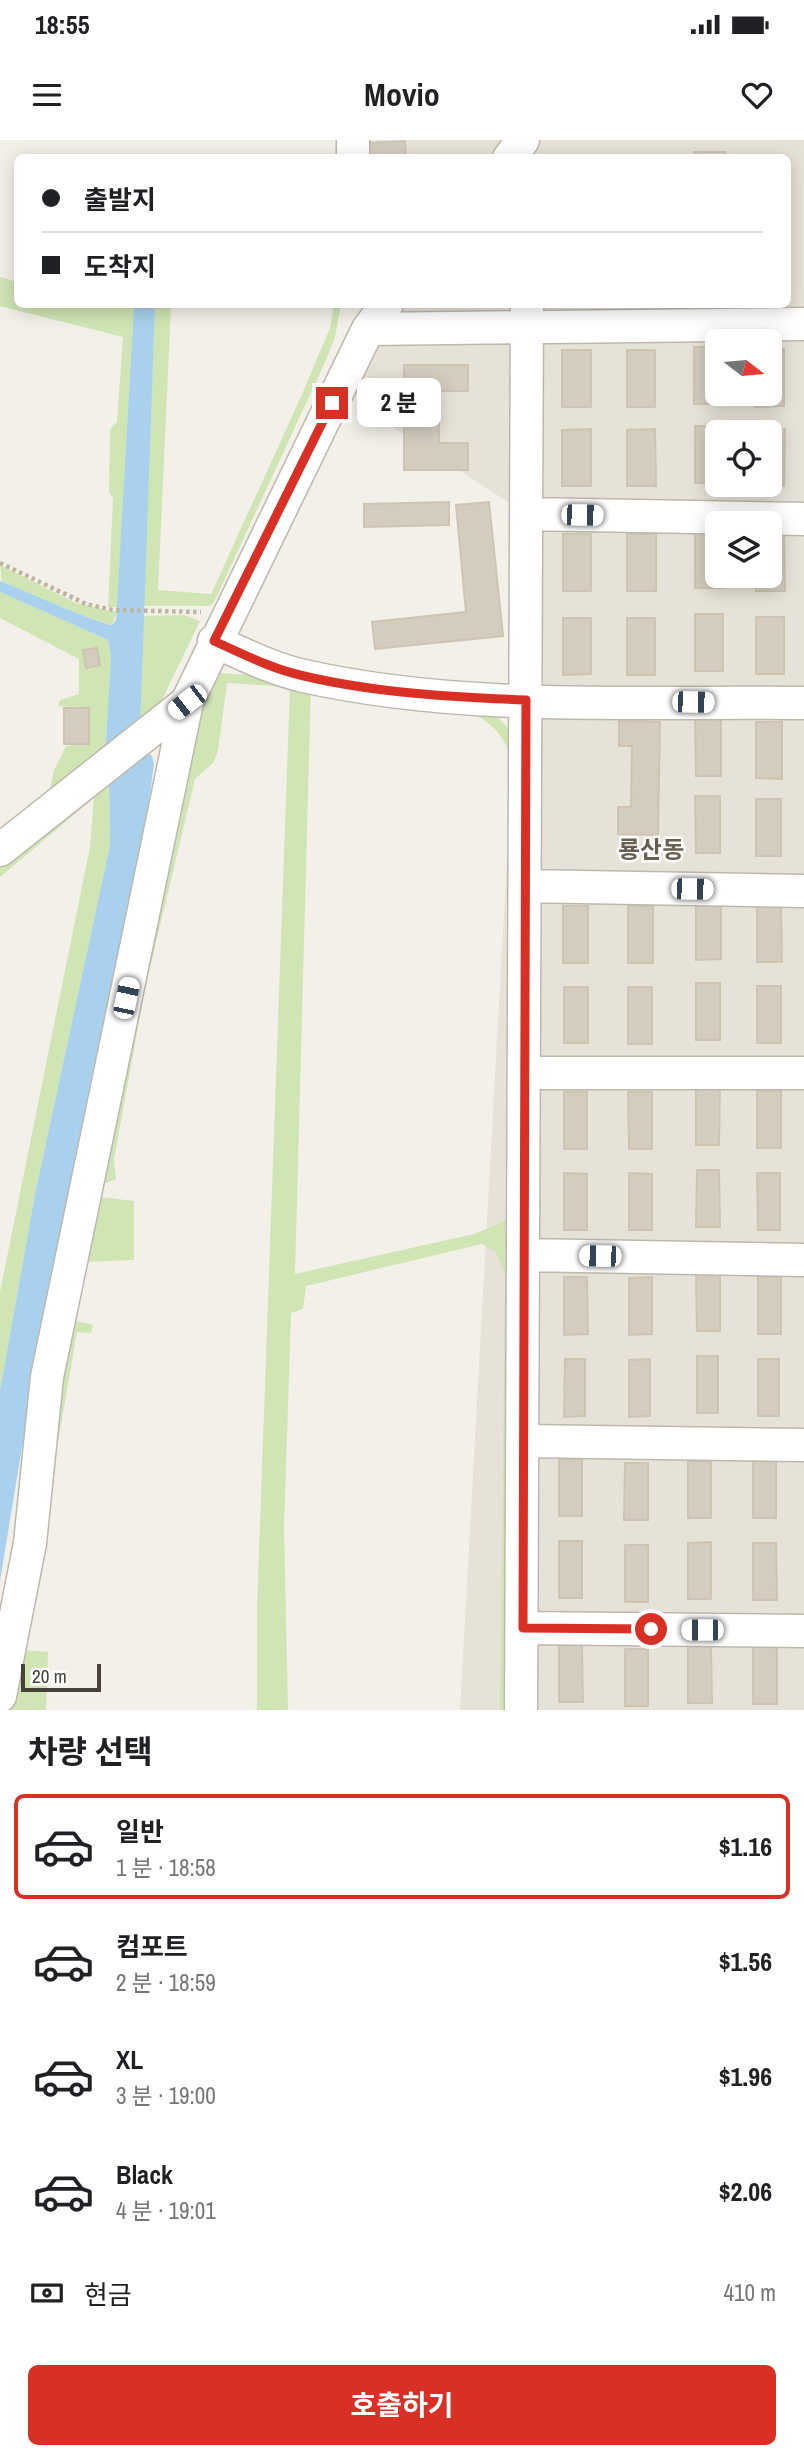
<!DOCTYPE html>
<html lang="ko">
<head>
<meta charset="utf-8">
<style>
  :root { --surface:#fff; --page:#f6f6f6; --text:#202124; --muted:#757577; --line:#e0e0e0; --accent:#d93025 }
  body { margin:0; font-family:"Archivo Narrow","Noto Sans KR",sans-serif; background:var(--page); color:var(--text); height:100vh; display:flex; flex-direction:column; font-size:26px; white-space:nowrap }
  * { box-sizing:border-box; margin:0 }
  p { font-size:23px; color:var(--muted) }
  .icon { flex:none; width:38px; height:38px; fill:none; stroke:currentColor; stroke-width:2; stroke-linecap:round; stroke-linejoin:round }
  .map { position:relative; height:1570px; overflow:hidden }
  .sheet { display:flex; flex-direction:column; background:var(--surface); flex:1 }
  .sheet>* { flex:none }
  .guide { position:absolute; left:14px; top:14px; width:777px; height:154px; border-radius:10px; box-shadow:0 4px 18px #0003; display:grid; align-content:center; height:154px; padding:0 28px; background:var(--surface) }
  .needle { width:46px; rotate:106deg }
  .tools { position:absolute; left:705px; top:189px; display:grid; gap:14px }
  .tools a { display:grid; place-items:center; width:77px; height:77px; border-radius:10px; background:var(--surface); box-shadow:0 4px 18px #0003; font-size:35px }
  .scale { position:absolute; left:21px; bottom:18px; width:80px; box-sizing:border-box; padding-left:7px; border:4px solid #474138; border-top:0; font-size:19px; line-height:24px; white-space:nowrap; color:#474138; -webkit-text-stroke:5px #fff; paint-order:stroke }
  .end { position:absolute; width:32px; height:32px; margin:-16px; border:9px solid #d93025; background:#fff; box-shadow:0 0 0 4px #fff }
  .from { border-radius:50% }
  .bubble { position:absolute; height:49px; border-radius:10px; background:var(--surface); box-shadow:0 4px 18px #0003; font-size:23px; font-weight:700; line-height:49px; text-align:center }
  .car { position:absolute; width:21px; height:42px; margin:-21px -10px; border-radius:9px; box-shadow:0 0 5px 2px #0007; background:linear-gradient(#fff 24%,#345 0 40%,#fff 0 76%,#345 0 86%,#fff 0) }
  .guide b { display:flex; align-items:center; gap:24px; height:66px; font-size:26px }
  .guide b+b { border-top:2px solid var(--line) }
  .guide i { width:18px; height:18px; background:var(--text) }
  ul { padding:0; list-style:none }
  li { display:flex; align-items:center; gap:21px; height:105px; margin:0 14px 10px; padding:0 14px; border:4px solid transparent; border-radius:10px }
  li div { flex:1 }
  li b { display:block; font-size:26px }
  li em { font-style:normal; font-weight:700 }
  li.on { border-color:var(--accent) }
  li>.icon { width:63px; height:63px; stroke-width:1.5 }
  h2 { padding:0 28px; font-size:32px; line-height:84px }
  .pay { display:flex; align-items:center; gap:18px; height:77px; padding:0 28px; font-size:26px }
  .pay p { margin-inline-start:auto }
  .button { display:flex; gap:14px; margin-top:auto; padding:14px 28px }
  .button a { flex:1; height:80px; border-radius:10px; background:var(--accent); color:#fff; font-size:28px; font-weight:700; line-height:80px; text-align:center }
  .status { display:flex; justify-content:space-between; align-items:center; height:49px; padding:0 35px; background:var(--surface); direction:ltr }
  .status svg { height:19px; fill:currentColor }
  header { display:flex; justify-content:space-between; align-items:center; height:91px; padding:0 28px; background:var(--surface); font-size:32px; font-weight:700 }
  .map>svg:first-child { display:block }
  .residential { fill:#e7e2d7; fill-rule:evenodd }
  .green { fill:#cfe5b4 }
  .water { fill:#a9d1ed }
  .building { fill:#d4ccbf; stroke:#cfc4b2; stroke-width:2 }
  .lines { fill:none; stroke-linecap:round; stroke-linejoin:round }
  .minor-casing { stroke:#beb8ac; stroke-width:35 }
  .path { stroke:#bfb49e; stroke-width:4.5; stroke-dasharray:3.5 3.5; stroke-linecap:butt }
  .minor { stroke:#fff; stroke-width:32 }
  .route { stroke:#d93025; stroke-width:9 }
  .labels { text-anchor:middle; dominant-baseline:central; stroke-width:5; stroke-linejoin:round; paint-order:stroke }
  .quarter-label { font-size:24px; font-weight:bold; fill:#695f4f; stroke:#fff }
</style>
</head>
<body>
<div class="status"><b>18:55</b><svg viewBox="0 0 49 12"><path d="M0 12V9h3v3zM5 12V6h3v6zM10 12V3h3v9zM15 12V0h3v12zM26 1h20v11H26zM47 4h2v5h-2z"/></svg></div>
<header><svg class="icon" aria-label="menu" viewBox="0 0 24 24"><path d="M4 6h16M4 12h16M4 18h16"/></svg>Movio<svg class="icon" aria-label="heart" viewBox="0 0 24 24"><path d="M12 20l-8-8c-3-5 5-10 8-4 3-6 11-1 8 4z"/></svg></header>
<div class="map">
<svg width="804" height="1570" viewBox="0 0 804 1570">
  <rect width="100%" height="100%" fill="#f3f0e9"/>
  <!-- residential -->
  <path class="residential" d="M375,0H804V1570H460L526,374L360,266L366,165L788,164V18L374,17ZM718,201H770V254H718ZM718,292H770V345H718ZM718,383H770V436H718Z"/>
  <!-- green -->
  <path class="green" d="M0,137L17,142L18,164L134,165L117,467H108L113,358L109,352L110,289L117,282L123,197L0,166Z
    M155,165H171L158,450L211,454L300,259L330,188L334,165H341L335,197L326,220L216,458L212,465L206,466H143Z
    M0,425L76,463L117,472L112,485C103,486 20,448 2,442Z
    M0,452L108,500L111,516L105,616L48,659L54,630L66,606L88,604L90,568L58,566L60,560L79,554V519L0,478Z
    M142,476L184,475L200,481L156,572L140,591Z
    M219,533L288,537L311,543L295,1134L474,1094L506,1081L509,613C499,581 470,572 442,560L494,573L512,592L509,1570H500L505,1135L496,1112L482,1104L306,1146L303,1169L291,1173L284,1387L288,1570H257V1468L290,547L227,543L218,611L213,623L195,639L145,849L114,1019L116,1039L101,1045L99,1057L134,1061V1120L82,1122L175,640L210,543Z
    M109,639L110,705L35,1054L0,1251V1152L90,707L94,658L0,737V723Z
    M64,1178L93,1185L91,1193L77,1192L22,1510L48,1512L46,1570H1Z"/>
  <!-- water -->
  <path class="water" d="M134,165H155L140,591L105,616L111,516L108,500L0,452V441C17,447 103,486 112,485L116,480Z
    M146,612L152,616L154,624L144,696L43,1179L0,1441V1251L3,1234L35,1054L110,705L109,639Z"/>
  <!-- building -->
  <path class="building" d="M405,1L406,18H368L367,3Z
    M694,12H725V18H694Z
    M694,207H718V254H723V264H694Z
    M784,209V266L755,267L756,254H770V210Z
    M562,210H591V267H562Z
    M627,210H655V267H627Z
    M404,225H468V251H439V303H468V330H404Z
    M695,286H723V292H718V343H695Z
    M591,289V346H562V290Z
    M655,289L656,346H627V290Z
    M756,289H785L784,346H756L770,345V292H756Z
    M449,362V385L364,387V364Z
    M489,362L503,496L375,509L372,482L466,472L456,365Z
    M695,391H718V436H724V448H695Z
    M770,393H784L785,451H756V436H770Z
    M563,394H591V451H563Z
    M627,394H656V451H627Z
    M695,474H723V531H695Z
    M756,477H784V534H756Z
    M563,478H591V534L563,535Z
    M627,478H655V535H627Z
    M97,508L100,525L86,528L83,510Z
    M64,568H89V604H64Z
    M695,579H721V636H696Z
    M619,581L660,582L658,695L618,694V667H631L632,606H619Z
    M756,582H782V639L756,638Z
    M695,656H720V713H696Z
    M756,659H781V716H756Z
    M721,762V819L696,820V763Z
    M781,765L782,822H757V766Z
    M563,766H588V823H563Z
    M628,766H653V823H628Z
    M696,843H720V900H696Z
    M757,846H781V903H757Z
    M564,847H588V903H564Z
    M628,847H652V904H628Z
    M696,948H720L719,1005H696Z
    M757,951H781V1008H757Z
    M564,952H587V1009H564Z
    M628,952H652V1009H629Z
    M697,1030H719L720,1087H696Z
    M564,1033L587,1034V1090H564Z
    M629,1033L652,1034V1090H629Z
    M757,1033H780V1090H758Z
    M696,1134H720V1191H697Z
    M564,1137H587L588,1194L564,1195Z
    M652,1137V1194L629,1195V1138Z
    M758,1137H781V1194H758Z
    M697,1216H718V1273H697Z
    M565,1219H585V1276L564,1277Z
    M650,1219V1276L629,1277V1220Z
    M758,1219H779V1276H758Z
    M559,1319H582V1376H559Z
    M688,1321H711V1378H688Z
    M753,1321H776V1378H753Z
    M625,1323H648V1380H624Z
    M559,1401H582V1458H559Z
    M711,1402V1459H688V1403Z
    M753,1403H776L777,1460H753Z
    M625,1405H648V1462H625Z
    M559,1505H582L583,1562H559Z
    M688,1506H711L712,1563H688Z
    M753,1507H777V1564H753Z
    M625,1509H648V1566H625Z"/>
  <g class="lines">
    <defs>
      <path id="minor" d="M353,18V0
        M509,18L523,0
        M368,189L804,184
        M526,374L804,379
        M214,501C243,514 272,529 304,536C464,572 640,561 804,563
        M0,710L187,562L368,189L387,164
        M525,746L804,751
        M525,933H804
        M524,1115L804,1120
        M524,1301L804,1305
        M523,1488L804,1491
        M0,1556L30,1403L47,1237L187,562
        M521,1570L527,164"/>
    </defs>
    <!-- minor casing -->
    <use href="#minor" class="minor-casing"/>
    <!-- path -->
    <path class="path" d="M0,423L86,464L113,470L201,472"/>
    <!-- minor -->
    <use href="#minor" class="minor"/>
  </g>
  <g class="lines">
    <!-- route -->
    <path class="route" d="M332,263L214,501C243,514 272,529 304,536C376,553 452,557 526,560L523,1488L651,1489"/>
  </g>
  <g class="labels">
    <!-- quarter labels -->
    <g class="quarter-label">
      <text x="651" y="709">룡산동</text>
    </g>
  </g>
</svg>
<div class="tools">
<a><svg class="needle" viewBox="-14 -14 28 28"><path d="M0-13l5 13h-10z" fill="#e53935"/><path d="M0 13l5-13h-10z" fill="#757577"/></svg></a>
<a><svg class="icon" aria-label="locate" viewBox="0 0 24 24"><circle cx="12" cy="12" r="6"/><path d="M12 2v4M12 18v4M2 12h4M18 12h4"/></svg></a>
<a><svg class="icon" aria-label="layers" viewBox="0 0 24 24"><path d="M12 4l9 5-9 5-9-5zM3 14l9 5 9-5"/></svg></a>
</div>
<div class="scale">20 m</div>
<i class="end from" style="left:651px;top:1489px"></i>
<i class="end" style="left:332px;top:263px"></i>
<div class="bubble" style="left:357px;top:238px;width:84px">2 분</div>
<i class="car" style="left:582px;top:375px;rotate:91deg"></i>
<i class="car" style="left:187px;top:562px;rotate:232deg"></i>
<i class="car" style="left:693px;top:562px;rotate:91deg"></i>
<i class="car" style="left:692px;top:749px;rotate:91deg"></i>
<i class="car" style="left:126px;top:858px;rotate:12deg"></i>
<i class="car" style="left:600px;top:1116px;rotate:271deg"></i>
<i class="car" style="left:702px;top:1490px;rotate:270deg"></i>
<div class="guide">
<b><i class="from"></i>출발지</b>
<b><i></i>도착지</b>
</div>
</div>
<section class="sheet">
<h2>차량 선택</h2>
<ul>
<li class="on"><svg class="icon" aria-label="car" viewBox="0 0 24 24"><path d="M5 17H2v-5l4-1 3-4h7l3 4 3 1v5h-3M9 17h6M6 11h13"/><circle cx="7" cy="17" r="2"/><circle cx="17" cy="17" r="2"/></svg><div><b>일반</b><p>1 분 · 18:58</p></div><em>$1.16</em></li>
<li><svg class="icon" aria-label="car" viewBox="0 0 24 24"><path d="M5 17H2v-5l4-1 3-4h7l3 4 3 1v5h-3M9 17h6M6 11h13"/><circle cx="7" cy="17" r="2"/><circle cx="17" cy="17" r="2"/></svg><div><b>컴포트</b><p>2 분 · 18:59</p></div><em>$1.56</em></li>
<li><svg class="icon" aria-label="car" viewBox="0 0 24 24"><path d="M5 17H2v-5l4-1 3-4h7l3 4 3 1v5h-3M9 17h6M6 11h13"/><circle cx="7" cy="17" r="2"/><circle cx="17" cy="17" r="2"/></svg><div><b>XL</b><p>3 분 · 19:00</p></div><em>$1.96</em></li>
<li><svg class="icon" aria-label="car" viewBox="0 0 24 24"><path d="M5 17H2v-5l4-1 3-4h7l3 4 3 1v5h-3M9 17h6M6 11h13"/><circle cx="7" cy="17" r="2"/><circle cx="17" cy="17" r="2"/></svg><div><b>Black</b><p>4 분 · 19:01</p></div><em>$2.06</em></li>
</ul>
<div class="pay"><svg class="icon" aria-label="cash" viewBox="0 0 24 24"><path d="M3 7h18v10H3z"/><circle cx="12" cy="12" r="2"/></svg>현금<p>410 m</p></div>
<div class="button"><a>호출하기</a></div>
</section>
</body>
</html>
